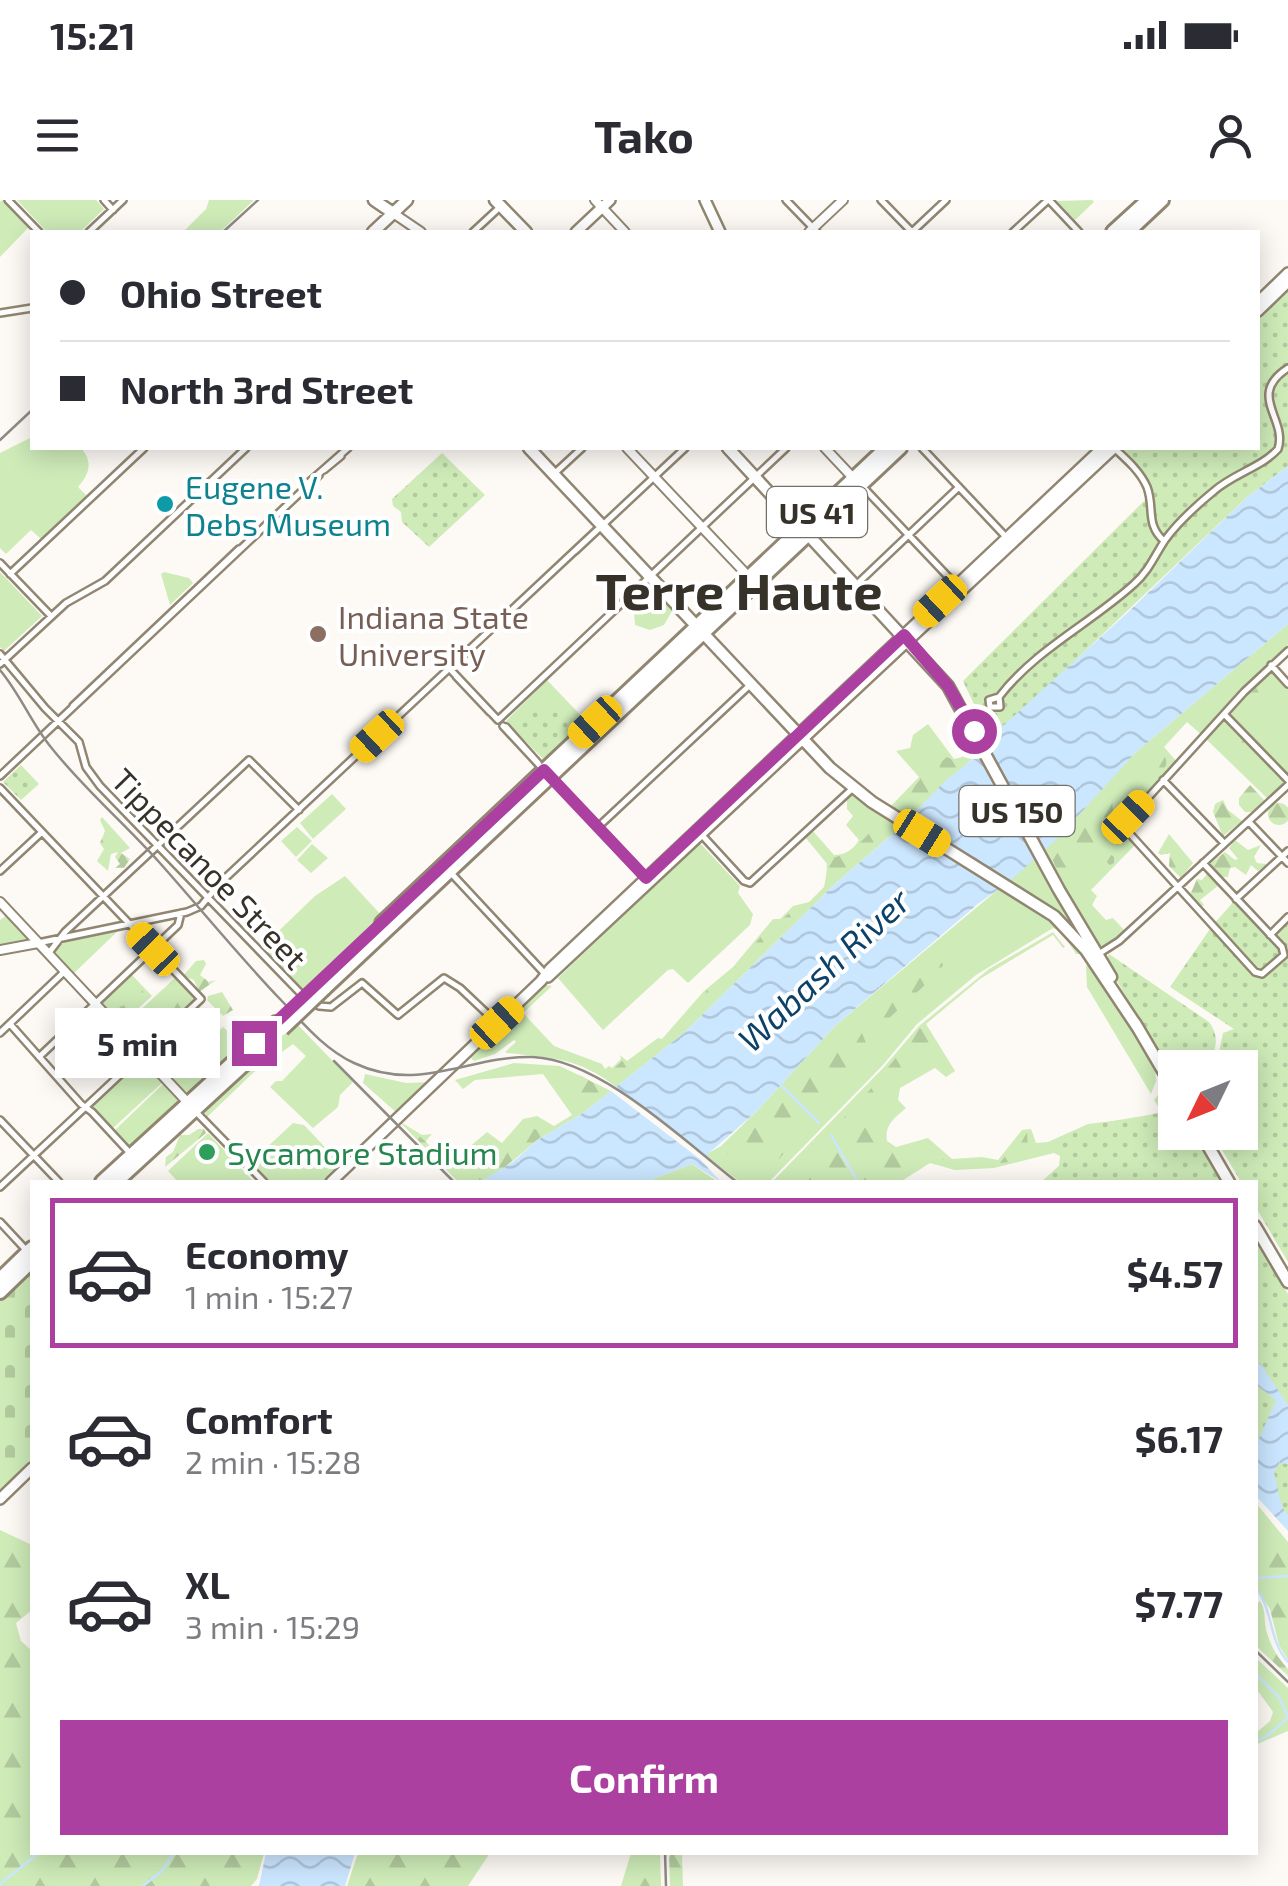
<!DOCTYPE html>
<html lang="en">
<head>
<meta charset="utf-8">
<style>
  :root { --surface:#fff; --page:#f7f7f7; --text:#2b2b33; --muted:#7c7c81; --line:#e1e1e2; --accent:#ab40a0 }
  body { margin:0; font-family:"Exo 2",sans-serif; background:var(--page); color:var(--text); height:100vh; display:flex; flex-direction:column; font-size:38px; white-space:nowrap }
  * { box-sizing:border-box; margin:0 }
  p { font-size:32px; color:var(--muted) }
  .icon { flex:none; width:55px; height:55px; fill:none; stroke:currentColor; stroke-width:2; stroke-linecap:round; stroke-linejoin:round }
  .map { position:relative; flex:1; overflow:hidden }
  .panel { position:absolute; left:30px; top:980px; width:1228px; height:675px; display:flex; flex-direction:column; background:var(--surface); border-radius:0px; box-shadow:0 5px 25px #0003 }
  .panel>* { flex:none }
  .banner { position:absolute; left:30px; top:30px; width:1230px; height:220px; border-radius:0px; box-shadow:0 5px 25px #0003; display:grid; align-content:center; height:220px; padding:0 30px; background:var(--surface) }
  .needle { width:65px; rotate:227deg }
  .tools { position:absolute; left:1158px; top:850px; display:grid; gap:20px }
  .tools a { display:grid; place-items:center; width:100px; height:100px; border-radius:0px; background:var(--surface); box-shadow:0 5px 25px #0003; font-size:50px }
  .end { position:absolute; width:45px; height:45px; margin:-22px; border:12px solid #ab40a0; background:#fff; box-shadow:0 0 0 5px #fff }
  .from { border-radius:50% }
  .bubble { position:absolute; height:70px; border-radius:0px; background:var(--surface); box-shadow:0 5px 25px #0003; font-size:32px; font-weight:700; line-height:70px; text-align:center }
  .car { position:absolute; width:30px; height:60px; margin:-30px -15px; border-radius:12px; box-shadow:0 0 8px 2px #0007; background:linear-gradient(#f5c518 24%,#345 0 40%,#f5c518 0 76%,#345 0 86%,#f5c518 0) }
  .banner b { display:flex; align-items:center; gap:35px; height:95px; font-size:38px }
  .banner b+b { border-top:2px solid var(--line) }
  .banner i { width:25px; height:25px; background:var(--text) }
  ul { padding:18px 0 0; list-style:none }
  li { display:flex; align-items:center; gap:30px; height:150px; margin:0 20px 15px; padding:0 10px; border:5px solid transparent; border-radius:0px }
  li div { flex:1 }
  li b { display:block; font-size:38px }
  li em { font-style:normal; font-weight:700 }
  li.selected { border-color:var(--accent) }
  li>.icon { width:90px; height:90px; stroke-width:1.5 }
  .cta { display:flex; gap:20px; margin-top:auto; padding:20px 30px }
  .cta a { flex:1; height:115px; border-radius:0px; background:var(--accent); color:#fff; font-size:40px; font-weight:700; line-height:115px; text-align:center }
  .status { display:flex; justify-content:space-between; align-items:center; height:70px; padding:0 50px; background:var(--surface); direction:ltr }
  .status svg { height:28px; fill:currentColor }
  header { display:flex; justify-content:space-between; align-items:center; height:130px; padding:0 30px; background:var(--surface); font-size:45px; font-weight:700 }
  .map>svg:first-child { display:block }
  .green { fill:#ceebb8 }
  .forest { fill:url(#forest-firs) }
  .cemetery { fill:url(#cemetery-stones) }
  .park { fill:url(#park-dots) }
  .water { fill:url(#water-waves) }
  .pier { fill:#fdfaf6 }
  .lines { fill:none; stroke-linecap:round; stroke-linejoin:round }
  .stream { stroke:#cbe6ff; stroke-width:2.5 }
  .minor-casing { stroke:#918671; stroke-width:10 }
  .tertiary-casing { stroke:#918671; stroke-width:12 }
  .secondary-casing { stroke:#918671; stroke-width:14 }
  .primary-casing { stroke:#918671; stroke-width:15 }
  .trunk-casing { stroke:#918671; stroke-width:18 }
  .minor { stroke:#fff; stroke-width:5 }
  .tertiary { stroke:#fff; stroke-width:8 }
  .secondary { stroke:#fff; stroke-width:9 }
  .primary { stroke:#fff; stroke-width:10 }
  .trunk { stroke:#fff; stroke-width:12 }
  .rail { stroke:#8f8b84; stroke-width:2.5 }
  .trunk-bridge-casing { stroke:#918671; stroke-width:18; stroke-linecap:butt }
  .trunk-bridge { stroke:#fff; stroke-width:12 }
  .route { stroke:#ab40a0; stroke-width:12 }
  .culture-dot { fill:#0f9aa8; stroke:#fff; stroke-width:4 }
  .education-dot { fill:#8d6e63; stroke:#fff; stroke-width:4 }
  .leisure-dot { fill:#2e9e5b; stroke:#fff; stroke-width:4 }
  .labels { text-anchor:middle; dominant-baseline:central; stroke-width:8; stroke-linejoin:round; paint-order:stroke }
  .shield { fill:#fff; stroke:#737069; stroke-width:2.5 }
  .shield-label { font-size:30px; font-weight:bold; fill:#373229 }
  .culture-label { font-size:32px; fill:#0d838f; stroke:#fff; text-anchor:start }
  .education-label { font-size:32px; fill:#785e54; stroke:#fff; text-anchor:start }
  .street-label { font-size:32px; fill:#373229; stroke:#fff }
  .leisure-label { font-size:32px; fill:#27864d; stroke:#fff; text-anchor:start }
  .water-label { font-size:35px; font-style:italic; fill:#0c4269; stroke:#fff }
  .town-label { font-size:52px; font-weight:bold; fill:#373229; stroke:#fff }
</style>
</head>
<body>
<div class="status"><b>15:21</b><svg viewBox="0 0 49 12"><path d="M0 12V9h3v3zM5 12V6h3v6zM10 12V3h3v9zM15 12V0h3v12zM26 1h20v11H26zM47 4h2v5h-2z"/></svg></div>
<header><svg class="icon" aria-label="menu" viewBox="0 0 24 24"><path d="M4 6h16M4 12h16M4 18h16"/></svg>Tako<svg class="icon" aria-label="person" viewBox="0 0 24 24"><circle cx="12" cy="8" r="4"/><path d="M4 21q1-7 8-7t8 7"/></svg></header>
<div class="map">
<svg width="1288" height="1686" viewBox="0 0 1288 1686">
  <defs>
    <pattern id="forest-firs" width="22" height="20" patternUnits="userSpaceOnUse" patternTransform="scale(2.5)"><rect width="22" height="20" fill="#ceebb8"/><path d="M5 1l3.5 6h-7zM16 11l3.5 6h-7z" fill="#b2ca9e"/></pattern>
    <pattern id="cemetery-stones" width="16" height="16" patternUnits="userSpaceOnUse" patternTransform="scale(2.5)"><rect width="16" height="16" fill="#ceebb8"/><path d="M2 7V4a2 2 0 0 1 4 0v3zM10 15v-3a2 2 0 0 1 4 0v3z" fill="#b2ca9e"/></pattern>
    <pattern id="park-dots" width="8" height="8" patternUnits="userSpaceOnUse" patternTransform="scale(2.5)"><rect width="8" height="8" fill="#ceebb8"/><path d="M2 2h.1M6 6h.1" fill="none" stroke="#b2ca9e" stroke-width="1.8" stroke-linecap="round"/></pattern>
    <pattern id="water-waves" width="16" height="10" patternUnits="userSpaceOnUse" patternTransform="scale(2.5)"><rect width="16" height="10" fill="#cbe6ff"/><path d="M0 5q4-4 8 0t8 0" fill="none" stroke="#afc6db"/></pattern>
  </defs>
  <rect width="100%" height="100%" fill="#fdfaf6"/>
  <!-- green -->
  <path class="green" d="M2,0L29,27L0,57V2Z
    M17,0H96L104,9L80,32H47Z
    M209,0H254L220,32H183L206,9Z
    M1092,0L1094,2L1075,20L1057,1Z
    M32,237V248H81C93,262 90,273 78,287L87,296L41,339L31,330L6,354L0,348V253Z
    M0,372L42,416L4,451L0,447Z
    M648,386H651L672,411L664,425L650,430L635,425L633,400Z
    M1288,424V449L1265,468L1203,536L1187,522L1164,547L1178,563L1126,618L1125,630L1137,643L1091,690L1097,696L1092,705L1106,720L1113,718L1126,732L1109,745L1099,748L1043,651L1136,552Z
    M1269,469L1288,486V578L1229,513Z
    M547,480L587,522L545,561L506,521Z
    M1229,521L1284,578V586L1270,601L1205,538L1219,522Z
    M928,524L954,559L962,557L975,540L981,551L907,619L889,608L919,577L896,551L910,548L913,535Z
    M332,594L346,609L313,639L300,623Z
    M852,595L902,626L837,682L684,833L616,887C579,858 552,858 507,853L505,852L516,842L514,840L495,854L474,861L468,855L544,785L552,786L523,813L554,846L602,864L605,869L609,866L612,868L621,859L620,855L627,861L658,838L662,839L704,791L733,767L773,719H780L793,706L809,702L824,687L828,665L805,637L813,631L834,655C845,655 854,649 859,640L846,625L853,616L847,609V599Z
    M297,627L312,641L296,657L281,641Z
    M700,643L740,686L738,693L753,714L750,725L688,783L673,769L668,770L603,830L558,778Z
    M312,644L328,658L311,673L297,660Z
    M1037,656L1088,745L1056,712L1008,682Z
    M345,676L383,717L302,793L261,748L315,696Z
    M1001,687L1052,720L1082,754H1076L1061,731L1053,728L976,775L917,824L883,865L769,982H740L705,955L721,946L757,911L835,826Z
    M7,715L29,738V742L0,748V720Z
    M120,729L72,775L53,754L66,740Z
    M1053,732L1065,747L1063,748L1053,735L980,779L926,824L955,871L946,877L935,868L900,888L898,900L906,908C894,918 884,926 887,941L896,947L928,938L952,959L982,957L998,960L1022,930L1031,929L1036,943L1048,942L1088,924L1152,916L1161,911L1154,900L1164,888L1175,901V932L1194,933L1223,982H1041L1059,966L1060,956L1054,953L994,968L955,970L930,963L900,982H772L884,867L919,826L989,769Z
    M1090,764L1155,867L1156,881L1151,894L1087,787L1086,766Z
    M131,774L152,796L120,825L102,802Z
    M176,777L196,799L142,849L123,826Z
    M296,823L353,882L340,895L338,907L313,928L270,887L276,881H282L306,856L293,844L253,873L207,917L203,908Z
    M223,827L231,834L234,831L247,844L198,887L190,892L183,891L170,879Z
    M142,860L162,883L112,929L93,906Z
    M514,863L560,866L611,891L583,913L536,941L501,971L480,982H458L399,921L422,935L432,934L425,942L448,965L487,932L502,943L523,919L537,916L554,926L572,915L543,874L475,880L463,889L455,880Z
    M365,874L406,883L432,882L398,914L363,883Z
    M163,884L177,896V906L133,949L129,948L115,930Z
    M293,923L304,925L341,964L325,982H268L250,963Z
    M208,933L254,982H178L168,971Z
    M692,964L718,982H645Z
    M1255,1457L1288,1488V1531L1255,1545V1534L1270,1521L1273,1512L1255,1487Z"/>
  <!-- forest -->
  <path class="forest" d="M164,372L189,378L193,383L170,405L161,374Z
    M1288,427V433L1248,468C1244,476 1201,510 1191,519H1185V513Z
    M1270,477L1288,490V497L1268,503L1250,494L1263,480Z
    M1178,520L1182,522L1160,545C1162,555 1172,561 1162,571L1151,563L1145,565L1112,598L1114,626L1099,641L1103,649L1114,657V663L1110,665L1096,653L1103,664L1098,671H1090L1080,657L1079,648L1074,646L1072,649L1078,658L1072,671L1063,676L1057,670L1049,650L1147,545Z
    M1235,530L1262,559L1259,567L1246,566L1247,576L1227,557L1237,550L1232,541Z
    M947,557L959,563L966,561L946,577L909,616L905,617L893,609L920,580L919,569L924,566L938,572L941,562Z
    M1250,585L1265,601L1251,612H1245L1239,605V598Z
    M1223,600L1228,610L1242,621L1223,636L1213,612L1215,604Z
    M1268 614a11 11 0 1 1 22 0a11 11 0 1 1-22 0Z
    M102,617L130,648L121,653L130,659L124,668H115L120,664L115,657L118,652L111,654L108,671L97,661L104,649L100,643L105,631L100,620Z
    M884,619L899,626L826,689L827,659C854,656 865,635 884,619Z
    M1169,634L1193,663L1181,678L1169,666L1170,653L1161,655L1158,653Z
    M1235,640L1248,650L1261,645L1254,657L1257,663L1266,664L1265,666L1258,671L1251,665L1246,675L1235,667L1230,668L1228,677H1221L1210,664L1225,652L1235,660L1238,659L1229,648Z
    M1207,674L1219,685L1200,700L1204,705L1201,707L1190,695L1197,679L1202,680Z
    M797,707L801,714L785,731L682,833L616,884L578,860V857L609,873L622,861L627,862L658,840L665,839L701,802L707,790L734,769L773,722L782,719Z
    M946,735L956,748L955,753L940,749L921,770L925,771L939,761L943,764L941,770L885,822H880L865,804Z
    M204,760L206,764L200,775L209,782L216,780L199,792L194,780L183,776L196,761Z
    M175,780L191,796V802C174,814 162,831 144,840L137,839L127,825Z
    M128,782L139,784L147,799L127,816L113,815L109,810L125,805L123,799L113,796L128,789Z
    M222,792L233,810L223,816L207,800L208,796Z
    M849,820C864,827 864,843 872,856L850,884L830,905L819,911L780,958L749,976L744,971L750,963L747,958L737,965L732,954L718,952L762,909L821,843Z
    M920,828C929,833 941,852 940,862L918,872L905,871L888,906L871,920L881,934L878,943C898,955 910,947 930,942L943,955L944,960L931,956L894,982H801L795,979L796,969L868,892Z
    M218,838L209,857L180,881L173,879Z
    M548,868L582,876L606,891L581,912L575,913L547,878Z
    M535,917L537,920L528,926L529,929L549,930L502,969L486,975L478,982H459L408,930C427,937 440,960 459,971C469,968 502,946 509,939C518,930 523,921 535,917Z
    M198,929H204L206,933L165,967L166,957L173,952L180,935H189Z
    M1023,933H1027L1028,949L1054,943L1055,948L1019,961L1000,963Z
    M1255,1302L1288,1342V1460L1279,1445L1270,1409L1255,1387Z
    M0,1330L32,1345V1410L16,1423L21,1441L32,1451V1652L264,1653L257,1679L251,1686H0Z
    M1260,1401C1267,1412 1263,1421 1267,1433C1271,1447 1278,1458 1288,1469V1476L1255,1445V1406Z
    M1255,1459L1288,1492V1507L1255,1470Z
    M358,1653V1652L490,1653L468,1686H347Z
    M631,1653H660L661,1686H621Z
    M669,1653H682L683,1686H670Z"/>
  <!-- cemetery -->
  <path class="cemetery" d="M32,1066V1265L0,1296V1097Z"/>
  <!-- park -->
  <path class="park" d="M1288,81V266L1246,298L1003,529L988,534L963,481L1149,296L1132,262L1119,248H1258V111Z
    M442,253L485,295L429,347L402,322L401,312L393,306L392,299Z
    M536,502L549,515L561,505L576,521L545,550L536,552L511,525Z
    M21,565L39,584L21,600L3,582Z
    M1235,700L1281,748L1282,755L1262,773L1256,771L1213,725Z
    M1288,719V1062L1255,1006V982H1241L1212,933L1240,932V868L1210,867L1219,852L1223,833L1234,829L1170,787L1212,726L1254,772L1268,773L1286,752L1272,735Z
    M1109,754L1209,822C1221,838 1216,853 1204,867L1175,869L1165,864L1106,762Z
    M1175,908V932L1191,933L1221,982H1043L1062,963V956L1056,953C1059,948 1060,942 1063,938C1080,921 1148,919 1175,908Z
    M1255,1039L1288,1094V1322L1255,1285Z"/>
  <!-- water -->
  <path class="water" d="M1288,266V424L1136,552L1058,638L1010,681L979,703L835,826L757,911L701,960L721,982L692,964L645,982H480L513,962L536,941L583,913L684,833L837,682L901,627L946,580L973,559L994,534L1126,414L1246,298Z
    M1260,1163L1288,1205V1264L1279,1263L1274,1273C1279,1286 1278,1305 1288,1315V1331L1255,1295V1247L1276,1200L1255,1184V1165Z
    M266,1653V1652L355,1653L345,1686H259Z"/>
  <!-- pier -->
  <path class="pier" d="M612,884L709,959L706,961L722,976L607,888Z"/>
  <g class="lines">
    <!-- stream -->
    <path class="stream" d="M781,885L819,923
      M831,935L858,982
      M1255,1378L1288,1376
      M1255,1387C1274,1410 1268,1440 1288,1462
      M1255,1473L1279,1497L1288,1516
      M1255,1542L1269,1535L1288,1517
      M0,1684L40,1652
      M143,1686L163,1670L174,1652"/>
    <defs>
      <path id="minor" d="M8,0L39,32
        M104,0L113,10
        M786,0L817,32
        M881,0L912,32L946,0
        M1049,0L1079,32
        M89,32L123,0
        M473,32L500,7
        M1013,32L1048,0
        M0,113L32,108
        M922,248L1006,337
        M1114,248C1126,259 1140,271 1147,287C1155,308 1145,324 1164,341
        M324,270L341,256
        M555,273L582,248
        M307,284L348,248
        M863,287L955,384
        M575,351L685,248
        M0,363L51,416
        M10,374L144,248
        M856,385L959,287
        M0,454L45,508L79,542L86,567L100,586L307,800L319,806L331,807L362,783L398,815L444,778L460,788L497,823
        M0,464L66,403L105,381L246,248
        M1271,465L1288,484
        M449,468L498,520
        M456,476L490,512
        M999,497L989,500L990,507H1000L999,497C1036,449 1090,424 1134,384C1149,371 1155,355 1165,340C1178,322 1197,305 1214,291C1233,274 1262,267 1278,249C1288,219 1246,195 1288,168
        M73,506L239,349
        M1224,514L1288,580
        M498,520L786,248
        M503,526L542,568
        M506,527L538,563
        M0,576L319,275
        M553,579L645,677
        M1163,580L1224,643
        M0,588L201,799L0,987
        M1249,622L1288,663
        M598,627L751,484
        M700,633L744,681L750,683L853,588
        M1203,663L1282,747L1284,755L1262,774L1255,772L1130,634L1125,623L1244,492L1288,451
        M0,671L42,632
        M451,673L546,775
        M1236,699L1288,651
        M1270,735L1288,717
        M38,743L187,712L201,706L220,683L597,330
        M48,754L65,732L249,560L299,610
        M1097,755L1119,741L1288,585
        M10,824L81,904L92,912L129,952
        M0,833L65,771
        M39,857L178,725L181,713
        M197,913L264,982
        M0,920L59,982
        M0,1022L27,1051"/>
      <path id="tertiary" d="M595,0L625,32
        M393,13L421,32
        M809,32L843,0
        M627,248L749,377
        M825,248L856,281
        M0,702L191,906
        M0,750L38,743"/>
      <path id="secondary" d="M705,0L720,32
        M576,32L610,0
        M1258,102L1288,73
        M1258,111L1288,82
        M548,777L1114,248
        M331,982L541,781L550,769L1102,248
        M0,1299L32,1268"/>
      <path id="primary" d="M374,0L393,13
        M495,0L526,32
        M373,32L407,0
        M529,248L830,568L872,602L1054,716L1086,750L1138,828
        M728,248L948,486L1059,690L1111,777
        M1135,823L1175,891
        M1200,932L1229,982
        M1255,1026L1288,1082"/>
      <path id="trunk" d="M1113,32L1148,0
        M1128,32L1162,0
        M382,723L886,248
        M324,789L900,248
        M102,982L276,823
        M116,982L265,845
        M0,1079L32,1048
        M0,1092L32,1061"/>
    </defs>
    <!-- minor casing -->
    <use href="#minor" class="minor-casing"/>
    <!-- tertiary casing -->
    <use href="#tertiary" class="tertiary-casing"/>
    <!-- secondary casing -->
    <use href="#secondary" class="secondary-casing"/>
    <!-- primary casing -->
    <use href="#primary" class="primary-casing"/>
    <!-- trunk casing -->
    <use href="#trunk" class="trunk-casing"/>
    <!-- minor -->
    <use href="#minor" class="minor"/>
    <!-- tertiary -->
    <use href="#tertiary" class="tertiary"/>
    <!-- secondary -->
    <use href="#secondary" class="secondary"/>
    <!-- primary -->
    <use href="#primary" class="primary"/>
    <!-- trunk -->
    <use href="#trunk" class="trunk"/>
    <!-- rail -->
    <path class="rail" d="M223,32L258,0
      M0,240L32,210
      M0,470C20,494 31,522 50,546C83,588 124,623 159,662C200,708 238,755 280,799C303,823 324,849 354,863C420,894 469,855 533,857C601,860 684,941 737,982
      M334,861L454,982
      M1255,1450L1288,1482
      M665,1652L666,1686"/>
    <defs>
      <path id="trunk-bridge" d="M282,829L324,789"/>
    </defs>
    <!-- trunk-bridge casing -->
    <use href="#trunk-bridge" class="trunk-bridge-casing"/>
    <!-- trunk-bridge -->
    <use href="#trunk-bridge" class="trunk-bridge"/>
  </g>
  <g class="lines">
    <!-- route -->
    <path class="route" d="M254,843L544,570L646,678L904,435L948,486L974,531"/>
  </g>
  <!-- markers -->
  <circle class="culture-dot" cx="165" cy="304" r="10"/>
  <circle class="education-dot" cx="318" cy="434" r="10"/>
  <circle class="leisure-dot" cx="207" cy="952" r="10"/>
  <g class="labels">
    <!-- shield labels -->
    <g class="shield">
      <rect x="767" y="287" width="100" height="50" rx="8"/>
      <rect x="959.5" y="586" width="115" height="50" rx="8"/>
    </g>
    <g class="shield-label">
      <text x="817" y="312">US 41</text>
      <text x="1017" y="611">US 150</text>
    </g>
    <!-- culture labels -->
    <g class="culture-label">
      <text x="185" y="286">Eugene V.<tspan x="185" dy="37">Debs Museum</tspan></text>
    </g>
    <!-- education labels -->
    <g class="education-label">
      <text x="338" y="416">Indiana State<tspan x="338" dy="37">University</tspan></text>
    </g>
    <!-- street labels -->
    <g class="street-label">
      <text transform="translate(210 668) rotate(46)">Tippecanoe Street</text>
    </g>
    <!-- leisure labels -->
    <g class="leisure-label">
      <text x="227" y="952">Sycamore Stadium</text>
    </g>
    <!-- water labels -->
    <g class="water-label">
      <text transform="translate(823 769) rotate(-43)">Wabash River</text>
    </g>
    <!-- town labels -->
    <g class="town-label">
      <text x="739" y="389">Terre Haute</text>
    </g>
  </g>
</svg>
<div class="tools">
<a><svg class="needle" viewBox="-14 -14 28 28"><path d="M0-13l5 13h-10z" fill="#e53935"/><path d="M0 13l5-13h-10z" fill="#7c7c81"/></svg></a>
</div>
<i class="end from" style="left:974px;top:531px"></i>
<i class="end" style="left:254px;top:843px"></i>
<div class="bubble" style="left:55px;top:808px;width:165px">5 min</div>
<i class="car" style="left:940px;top:401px;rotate:227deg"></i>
<i class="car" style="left:595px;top:522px;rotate:227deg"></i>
<i class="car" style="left:377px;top:536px;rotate:227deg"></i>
<i class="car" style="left:1128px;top:617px;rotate:44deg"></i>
<i class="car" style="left:922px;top:633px;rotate:122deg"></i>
<i class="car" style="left:153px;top:749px;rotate:316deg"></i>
<i class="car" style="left:497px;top:823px;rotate:47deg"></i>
<div class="banner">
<b><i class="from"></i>Ohio Street</b>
<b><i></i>North 3rd Street</b>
</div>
<section class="panel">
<ul>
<li class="selected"><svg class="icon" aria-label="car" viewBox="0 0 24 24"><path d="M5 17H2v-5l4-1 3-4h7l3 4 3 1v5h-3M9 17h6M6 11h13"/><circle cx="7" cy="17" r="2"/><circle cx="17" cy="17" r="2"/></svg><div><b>Economy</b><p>1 min · 15:27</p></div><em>$4.57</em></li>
<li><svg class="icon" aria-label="car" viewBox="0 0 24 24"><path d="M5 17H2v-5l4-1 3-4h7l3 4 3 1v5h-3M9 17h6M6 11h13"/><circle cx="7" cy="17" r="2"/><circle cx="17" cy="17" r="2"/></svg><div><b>Comfort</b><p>2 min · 15:28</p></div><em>$6.17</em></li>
<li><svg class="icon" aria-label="car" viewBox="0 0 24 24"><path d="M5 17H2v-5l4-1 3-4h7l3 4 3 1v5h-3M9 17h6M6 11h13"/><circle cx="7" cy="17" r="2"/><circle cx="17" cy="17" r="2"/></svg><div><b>XL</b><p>3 min · 15:29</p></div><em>$7.77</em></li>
</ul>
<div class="cta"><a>Confirm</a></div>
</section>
</div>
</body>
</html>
